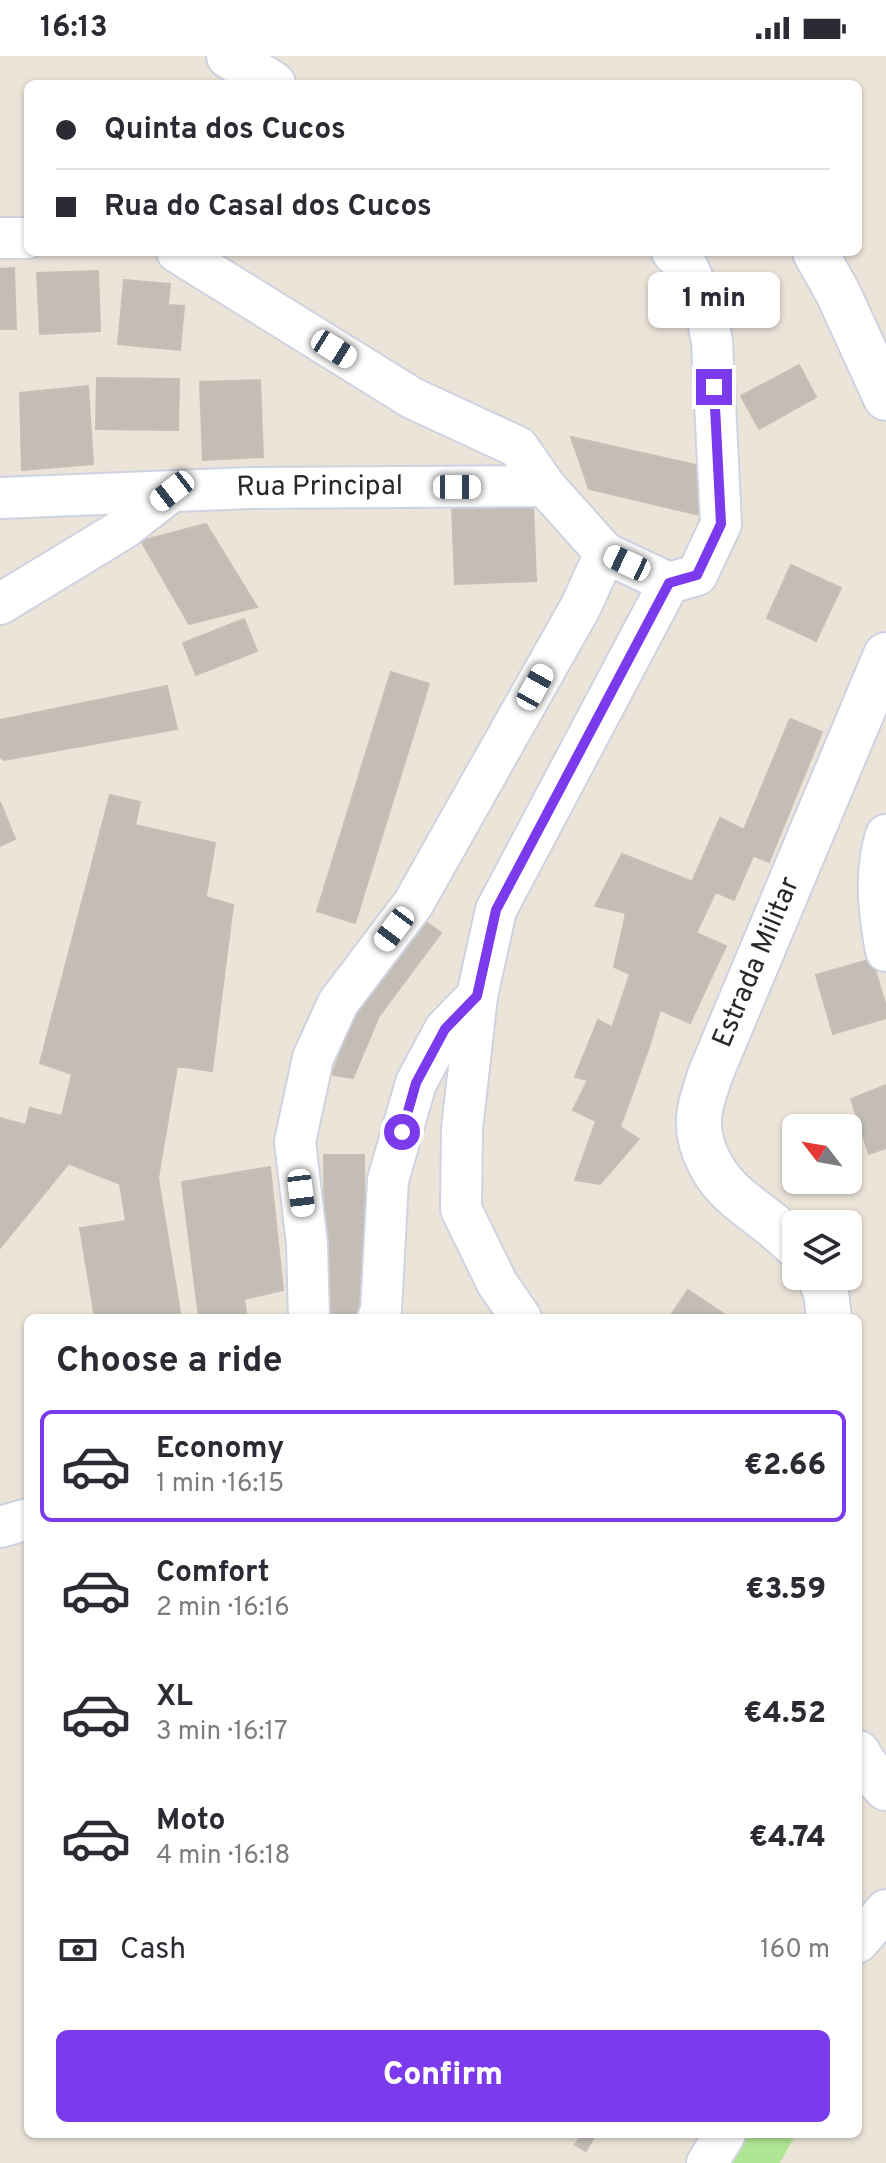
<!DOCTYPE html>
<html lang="en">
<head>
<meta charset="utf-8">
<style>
  :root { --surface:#fff; --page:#f2f2f3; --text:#2b2b33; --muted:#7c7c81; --line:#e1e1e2; --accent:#7c3aed }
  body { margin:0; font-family:Overpass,sans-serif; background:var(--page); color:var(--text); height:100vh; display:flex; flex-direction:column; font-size:30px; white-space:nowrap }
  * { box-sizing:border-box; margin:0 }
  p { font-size:26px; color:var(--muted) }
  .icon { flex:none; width:44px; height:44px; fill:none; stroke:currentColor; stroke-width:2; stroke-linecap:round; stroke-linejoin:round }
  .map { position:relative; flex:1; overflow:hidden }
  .drawer { position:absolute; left:24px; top:1258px; width:838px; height:824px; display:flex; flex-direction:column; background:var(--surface); border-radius:12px; box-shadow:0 2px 6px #0004 }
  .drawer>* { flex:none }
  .guide { position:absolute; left:24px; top:24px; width:838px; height:176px; border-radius:12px; box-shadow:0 2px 6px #0004; display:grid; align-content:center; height:176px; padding:0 32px; background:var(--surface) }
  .needle { width:52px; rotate:301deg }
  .buttons { position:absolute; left:782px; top:1058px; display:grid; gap:16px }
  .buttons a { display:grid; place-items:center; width:80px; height:80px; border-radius:12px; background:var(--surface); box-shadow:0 2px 6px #0004; font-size:40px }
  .end { position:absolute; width:36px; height:36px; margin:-18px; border:10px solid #7c3aed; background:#fff; box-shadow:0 0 0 4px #fff }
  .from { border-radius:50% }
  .bubble { position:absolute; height:56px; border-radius:12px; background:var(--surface); box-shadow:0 2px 6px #0004; font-size:26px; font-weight:800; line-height:56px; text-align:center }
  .car { position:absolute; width:24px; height:48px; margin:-24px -12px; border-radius:10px; box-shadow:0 0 6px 2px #0007; background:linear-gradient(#fff 24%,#345 0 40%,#fff 0 76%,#345 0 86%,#fff 0) }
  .guide b { display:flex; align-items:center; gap:28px; height:76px; font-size:30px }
  .guide b+b { border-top:2px solid var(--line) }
  .guide i { width:20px; height:20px; background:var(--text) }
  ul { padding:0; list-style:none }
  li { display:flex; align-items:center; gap:24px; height:112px; margin:0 16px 12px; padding:0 16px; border:4px solid transparent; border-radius:12px }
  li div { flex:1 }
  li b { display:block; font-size:30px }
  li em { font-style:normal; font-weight:800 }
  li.selected { border-color:var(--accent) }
  li>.icon { width:72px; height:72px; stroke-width:1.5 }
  h2 { padding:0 32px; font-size:36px; line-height:96px }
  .pay { display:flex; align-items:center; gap:20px; height:88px; padding:0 32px; font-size:30px }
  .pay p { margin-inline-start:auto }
  .button { display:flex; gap:16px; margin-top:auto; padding:16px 32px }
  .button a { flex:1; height:92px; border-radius:12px; background:var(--accent); color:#fff; font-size:32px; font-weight:800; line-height:92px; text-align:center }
  .status { display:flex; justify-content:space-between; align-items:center; height:56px; padding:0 40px; background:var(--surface); direction:ltr }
  .status svg { height:22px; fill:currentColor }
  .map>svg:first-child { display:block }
  .green { fill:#b0e593 }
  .building { fill:#c3bdb6; stroke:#c7bfb3; stroke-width:2 }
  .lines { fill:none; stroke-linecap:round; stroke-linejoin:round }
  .street-casing { stroke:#ced3e2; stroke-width:44 }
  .secondary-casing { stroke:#ced3e2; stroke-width:48 }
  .street { stroke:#fff; stroke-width:40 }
  .secondary { stroke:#fff; stroke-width:44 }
  .route { stroke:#7c3aed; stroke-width:10 }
  .labels { text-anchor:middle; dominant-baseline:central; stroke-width:6; stroke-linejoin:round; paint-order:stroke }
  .street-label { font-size:28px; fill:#282828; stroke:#fff }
</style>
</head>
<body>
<div class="status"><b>16:13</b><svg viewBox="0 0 49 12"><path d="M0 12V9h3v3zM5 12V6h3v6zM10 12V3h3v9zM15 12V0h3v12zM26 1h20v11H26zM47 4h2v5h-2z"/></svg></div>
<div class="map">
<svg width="886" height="2107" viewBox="0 0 886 2107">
  <rect width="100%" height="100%" fill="#ece3d9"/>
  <!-- green -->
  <path class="green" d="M725,2078H796L780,2107H707Z"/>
  <!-- building -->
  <path class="building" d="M14,212L16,273H0V213Z
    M98,215L100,275L40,278L37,217Z
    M124,224L170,228L168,249L184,250L180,294L118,288Z
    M799,309L816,341L759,373L741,340Z
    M97,322L179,323L178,374L96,373Z
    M260,324L263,401L203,404L200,326Z
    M88,330L93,408L22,414L20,337Z
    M571,381L696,409L700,459L589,433Z
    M533,447L536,525L455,528L452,450Z
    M206,468L257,551L189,568L141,485Z
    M791,509L841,532L816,585L767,562Z
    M244,563L257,595L196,619L183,587Z
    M391,616L429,628L355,867L317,855Z
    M167,630L177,673L4,704L0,701V664Z
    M790,663L822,676L769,806L736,793Z
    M110,739L140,746L135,769L215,787L158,1122L120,1128L52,1101L72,1018L40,1007Z
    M0,746L15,783L0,790Z
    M720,762L744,774L736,793L753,800L734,844L692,826Z
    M622,798L716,835L696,877L726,890L690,967L660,954L649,991L612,972L630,918L614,911L626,857L595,850Z
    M206,841L233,849L212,1015L177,1010Z
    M421,862L441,877L379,960L359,944Z
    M872,903L886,951V962L833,978L816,919Z
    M359,944L379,960L353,1022L332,1019Z
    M598,964L649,991L620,1071L639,1083L600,1128L575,1124L596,1065L573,1054L588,1024L575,1021Z
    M886,1029V1092L869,1098L851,1043Z
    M30,1052L62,1060L52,1101L0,1083V1062L26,1069Z
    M0,1083L69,1107L0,1192Z
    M324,1099H364L365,1262H325Z
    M270,1111L283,1234L244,1243L247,1262H199L182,1126Z
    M158,1122L181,1262H95L80,1172L126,1165L120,1128Z
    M688,1234L724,1258L722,1262H669Z
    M582,2078H596L586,2095L575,2089Z"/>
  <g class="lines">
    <defs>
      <g id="street">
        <path d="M0,182H28"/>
        <path d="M177,196L412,342L518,391L545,430"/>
        <path id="s1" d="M0,442L251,432L545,430L605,497L669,527L496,854L477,940L462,1073L461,1153L497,1227L521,1262"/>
        <path d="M669,527L697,519L721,468L712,286L706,254L688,212L672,196"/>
        <path d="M0,548L123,473L172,435"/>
        <path d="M886,779C874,818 879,856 886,895"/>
        <path d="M309,1262L307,1188L295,1086L313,1002L338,947L413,848L581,550L605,497"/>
        <path d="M378,1262L381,1255L388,1124L416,1027L445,973L477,940"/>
        <path d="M0,1471L28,1463"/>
        <path d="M858,1886L886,1854"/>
        <path d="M707,2107L725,2078"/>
      </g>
      <g id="secondary">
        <path d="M229,0L273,28"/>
        <path d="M815,196L838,237L886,342"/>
        <path id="s2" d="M796,1190C779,1172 757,1158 738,1142C715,1123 697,1092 699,1061C700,1047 706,1033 710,1019L886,599"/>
        <path d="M819,1220L826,1236L829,1262"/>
        <path d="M858,1697L865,1709L886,1732"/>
      </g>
    </defs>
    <!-- street casing -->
    <use href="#street" class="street-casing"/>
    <!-- secondary casing -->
    <use href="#secondary" class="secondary-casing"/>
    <!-- street -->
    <use href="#street" class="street"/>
    <!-- secondary -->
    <use href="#secondary" class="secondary"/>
  </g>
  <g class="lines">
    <!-- route -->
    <path class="route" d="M402,1076L416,1027L445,973L477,940L496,854L669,527L697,519L721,468L714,331"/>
  </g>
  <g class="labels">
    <!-- street labels -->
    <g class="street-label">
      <text stroke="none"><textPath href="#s1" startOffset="320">Rua Principal</textPath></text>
      <text stroke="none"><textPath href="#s2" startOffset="334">Estrada Militar</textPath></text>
    </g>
  </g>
</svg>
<div class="buttons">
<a><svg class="needle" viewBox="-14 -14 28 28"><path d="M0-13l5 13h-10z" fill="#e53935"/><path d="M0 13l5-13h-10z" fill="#7c7c81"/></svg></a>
<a><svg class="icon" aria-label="layers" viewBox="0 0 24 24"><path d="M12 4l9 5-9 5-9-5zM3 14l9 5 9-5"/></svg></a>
</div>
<i class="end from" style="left:402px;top:1076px"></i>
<i class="end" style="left:714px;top:331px"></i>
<div class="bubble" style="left:648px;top:216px;width:132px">1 min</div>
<i class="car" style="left:334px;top:293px;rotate:122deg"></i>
<i class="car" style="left:457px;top:431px;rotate:90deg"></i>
<i class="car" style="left:172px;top:435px;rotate:232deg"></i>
<i class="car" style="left:627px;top:507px;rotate:295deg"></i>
<i class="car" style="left:535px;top:631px;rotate:29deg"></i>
<i class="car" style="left:394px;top:873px;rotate:217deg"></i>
<i class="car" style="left:301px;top:1137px;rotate:173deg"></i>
<div class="guide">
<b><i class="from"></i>Quinta dos Cucos</b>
<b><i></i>Rua do Casal dos Cucos</b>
</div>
<section class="drawer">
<h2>Choose a ride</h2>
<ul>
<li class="selected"><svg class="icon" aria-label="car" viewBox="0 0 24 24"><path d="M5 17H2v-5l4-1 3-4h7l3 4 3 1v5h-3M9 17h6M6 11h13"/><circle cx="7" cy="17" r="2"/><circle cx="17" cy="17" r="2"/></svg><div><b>Economy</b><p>1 min · 16:15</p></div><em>€2.66</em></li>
<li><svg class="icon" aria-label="car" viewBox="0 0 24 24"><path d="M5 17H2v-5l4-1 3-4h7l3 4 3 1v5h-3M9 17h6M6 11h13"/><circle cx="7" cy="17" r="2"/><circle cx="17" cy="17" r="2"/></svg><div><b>Comfort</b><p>2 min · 16:16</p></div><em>€3.59</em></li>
<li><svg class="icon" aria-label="car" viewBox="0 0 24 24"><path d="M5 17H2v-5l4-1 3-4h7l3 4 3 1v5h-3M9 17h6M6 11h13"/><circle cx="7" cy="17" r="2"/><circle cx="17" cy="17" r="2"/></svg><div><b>XL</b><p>3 min · 16:17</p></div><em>€4.52</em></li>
<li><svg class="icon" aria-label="car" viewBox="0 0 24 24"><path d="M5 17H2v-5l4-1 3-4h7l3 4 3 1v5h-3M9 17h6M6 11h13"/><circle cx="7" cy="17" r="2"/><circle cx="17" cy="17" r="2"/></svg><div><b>Moto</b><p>4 min · 16:18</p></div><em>€4.74</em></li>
</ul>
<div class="pay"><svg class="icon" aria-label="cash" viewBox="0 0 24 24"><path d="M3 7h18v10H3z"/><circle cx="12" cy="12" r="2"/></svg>Cash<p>160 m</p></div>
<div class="button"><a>Confirm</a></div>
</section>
</div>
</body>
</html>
